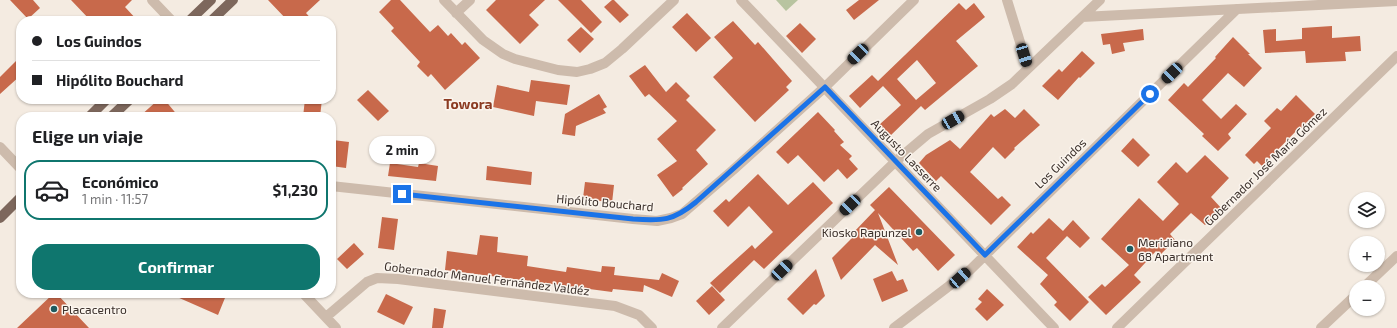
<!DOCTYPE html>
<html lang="es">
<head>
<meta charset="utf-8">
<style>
  :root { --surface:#fff; --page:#f2f2f2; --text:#202124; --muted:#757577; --line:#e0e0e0; --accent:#0f766e }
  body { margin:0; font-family:"Exo 2",sans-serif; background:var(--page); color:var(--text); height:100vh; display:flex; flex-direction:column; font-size:15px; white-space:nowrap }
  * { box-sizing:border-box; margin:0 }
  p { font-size:13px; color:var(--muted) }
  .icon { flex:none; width:22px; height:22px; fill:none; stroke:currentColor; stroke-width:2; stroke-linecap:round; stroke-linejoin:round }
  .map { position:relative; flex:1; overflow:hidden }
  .details { position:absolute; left:16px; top:112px; width:320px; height:186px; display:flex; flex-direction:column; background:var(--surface); border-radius:16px; box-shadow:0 1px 3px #0004 }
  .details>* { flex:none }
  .hud { position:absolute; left:16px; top:16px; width:320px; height:88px; border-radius:16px; box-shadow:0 1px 3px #0004; display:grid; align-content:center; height:88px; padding:0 16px; background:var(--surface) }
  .fabs { position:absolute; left:1349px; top:192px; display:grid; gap:8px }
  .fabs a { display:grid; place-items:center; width:36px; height:36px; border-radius:50%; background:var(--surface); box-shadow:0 1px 3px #0004; font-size:20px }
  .end { position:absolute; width:18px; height:18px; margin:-9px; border:5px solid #1a73e8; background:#fff; box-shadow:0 0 0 2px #fff }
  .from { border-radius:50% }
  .bubble { position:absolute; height:28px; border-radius:14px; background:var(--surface); box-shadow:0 1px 3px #0004; font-size:13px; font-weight:700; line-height:28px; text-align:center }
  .car { position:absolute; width:12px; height:24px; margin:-12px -6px; border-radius:5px; box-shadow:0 0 3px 1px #0007; background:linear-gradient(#222 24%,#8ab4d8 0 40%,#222 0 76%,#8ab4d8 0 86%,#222 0) }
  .hud b { display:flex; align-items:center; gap:14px; height:38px; font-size:15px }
  .hud b+b { border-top:1px solid var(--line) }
  .hud i { width:10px; height:10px; background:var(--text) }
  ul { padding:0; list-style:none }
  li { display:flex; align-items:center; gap:12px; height:60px; margin:0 8px 6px; padding:0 8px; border:2px solid transparent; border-radius:16px }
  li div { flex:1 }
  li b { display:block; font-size:15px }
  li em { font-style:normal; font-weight:700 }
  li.current { border-color:var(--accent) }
  li>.icon { width:36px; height:36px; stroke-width:1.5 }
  h2 { padding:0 16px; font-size:18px; line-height:48px }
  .cta { display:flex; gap:8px; margin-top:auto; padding:8px 16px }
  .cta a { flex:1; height:46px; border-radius:16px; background:var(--accent); color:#fff; font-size:16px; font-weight:700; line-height:46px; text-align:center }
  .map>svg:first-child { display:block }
  .green { fill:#b8c4a0 }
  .building { fill:#c8694b; fill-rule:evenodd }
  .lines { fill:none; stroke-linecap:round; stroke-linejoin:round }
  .minor { stroke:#cdbbac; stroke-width:10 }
  .major { stroke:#7d675c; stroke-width:10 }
  .route { stroke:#1a73e8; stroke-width:5 }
  .poi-dot { fill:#1f5a5e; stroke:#fbf5ee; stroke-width:1.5 }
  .labels { text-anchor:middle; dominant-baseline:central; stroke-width:3; stroke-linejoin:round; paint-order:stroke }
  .street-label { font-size:12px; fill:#3b302b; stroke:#fbf5ee }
  .poi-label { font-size:12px; fill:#3b302b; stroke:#fbf5ee; text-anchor:start }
  .quarter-label { font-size:14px; font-weight:bold; fill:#8c3b22; stroke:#fbf5ee }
</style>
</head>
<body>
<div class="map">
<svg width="1397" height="328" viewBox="0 0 1397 328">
  <rect width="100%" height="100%" fill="#f4ebe1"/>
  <!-- green -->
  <path class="green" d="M776,0H798L786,11Z"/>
  <!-- building -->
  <path class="building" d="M10,0H33L40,8L28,19Z
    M71,0H132L125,7L138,21H91Z
    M268,0H320L306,13L313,21H288Z
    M391,0H400L430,32L438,25L448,36L451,33L462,45L465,42L480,58L445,90L431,74L428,77L417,66L420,62L391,31L394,28L379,12Z
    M496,0H545L529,15L539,25L520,44L486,10Z
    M558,0H581L602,22L591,33Z
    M612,0H614L629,15L620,23L604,7Z
    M859,0H879L854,20L846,10Z
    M959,3L966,10L974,3L985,17L956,41L978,66L925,110L921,106L890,136L879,125L901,105L883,86L860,108L849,96L872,75L878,81ZM917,60L936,83L916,100L897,79Z
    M687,13L711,38L696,52L672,27Z
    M733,21L755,45L758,42L792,81L786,87L789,90L755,122L713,77L733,58L714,37Z
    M800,23L816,39L802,53L786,36Z
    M1332,26V38L1360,36L1361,51L1345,52L1346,61L1306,63L1305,51L1265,53L1263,30L1276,29V41L1302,39V28Z
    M581,27L594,39L580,53L567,40Z
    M1143,29L1144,40L1123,43L1125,51L1112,54L1110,44L1103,45L1101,34Z
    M1233,37L1250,54H1248L1262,68L1244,87L1228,73L1202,100L1221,119L1236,104L1247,114L1228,134L1231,138L1218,151L1202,136L1204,134L1168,100L1184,83L1188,87L1216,58L1215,57Z
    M1082,51L1095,63L1080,78L1079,77L1058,100L1042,86L1059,69L1062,72Z
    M21,56V75L0,94V77Z
    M645,65L666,92L676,82L690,96L686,100L716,130L696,150L708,164L682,188L683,189L673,197L657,175L677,161L657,139L677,121L649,94L645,97L629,76Z
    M531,80L570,85L567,105L536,101L534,116L493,107L497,85L529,92Z
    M368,90L389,111L378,121L357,100Z
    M599,94L607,107L603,109L606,113L576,126L575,136L562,134L565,114Z
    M1296,95L1315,114L1301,128L1300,127L1262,166L1257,161L1254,164L1245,155L1271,128L1264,121L1277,108L1281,111Z
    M159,99H164L179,117H139Z
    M305,99H322L320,117H303Z
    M1005,109L1015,118L1024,109L1040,125L1014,148L1015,149L1005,159L993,147L970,172L998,199L1002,196L1011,205L991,225L941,176L936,181L919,163L926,155L950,140L960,149L991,114L994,117Z
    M818,112L835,130L834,131L844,142L840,145L852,156L849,159L858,169L847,179L838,169L824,182L798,155L788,164L776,152Z
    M1133,138L1150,155L1138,167L1121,151Z
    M333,140L349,142L346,168L331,166Z
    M1205,155L1229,178L1211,197L1222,209L1205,225L1191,213L1170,234L1175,240L1160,255L1156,251L1134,275L1141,282L1106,315L1088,297L1102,284L1105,287L1129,265L1101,239L1139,198L1163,221L1179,204L1157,182L1176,162L1187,173Z
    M390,163L418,167L419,163L438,166L436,181L388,176Z
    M487,166L532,172L531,185L486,180Z
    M758,174L788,205L813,182L833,203L764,269L754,260L720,293L710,283L752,245L755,249L773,232L749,206L728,227L713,211L726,199L729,202Z
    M585,182L614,185L612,203L583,198Z
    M889,187L955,255L938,271L917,248L913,251L878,213L898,265L875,245L841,280L832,258L854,236L852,234L875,210L870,205Z
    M382,217L398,219L394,250L378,248Z
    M1049,218L1063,231L1073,220L1090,238L1080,248L1067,236L1046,258L1089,302L1070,321L1054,305L1057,302L1040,284L1048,275L1017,247L1031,232L1033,234Z
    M480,235L498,237L497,252L528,256L527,266L566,272L567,267L601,272L602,266L615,267L614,275L659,280L662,273L679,281L672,297L644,285L643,292L613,289L612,292L445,270L447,251L477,255Z
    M354,243L364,254L347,269L337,259Z
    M816,269L825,296L816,305L814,304L803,315L787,299Z
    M892,271L897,281L903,279L908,291L882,302L873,279Z
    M712,286L725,300L709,315L696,301Z
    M987,289L1004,305L987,321L975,309L982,302L978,299Z
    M54,293H56L89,328H17Z
    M168,293H227L218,315Z
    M386,294L413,307L404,325L377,312Z
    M434,308L446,310L443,328H432Z"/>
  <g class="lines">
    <!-- minor -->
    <path class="minor" d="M152,0L172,21
      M444,0L483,40L503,54L515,59L558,70L577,72L590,69L605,63L622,49L674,0
      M741,0L1054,328
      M1007,0L1028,68
      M456,13L470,0
      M1082,17L1397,1
      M0,147L21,169
      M331,186L633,219L657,221L671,218L682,214L733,170L825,87L914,0
      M1364,287L1397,256
      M303,293L336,328
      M326,317L367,282L377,278L398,279L615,306L639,315L652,328
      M722,328L896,161L928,134L990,99L1012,84L1100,0
      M894,328L970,270L1237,9
      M1117,328L1397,56
      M1321,328L1356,295"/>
    <!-- major -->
    <path class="major" d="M189,21L211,0
      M211,21L233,0
      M89,117L107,99
      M111,117L130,99
      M0,218L21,197"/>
  </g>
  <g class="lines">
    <!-- route -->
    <path class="route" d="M402,194L633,219C663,221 673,221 696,202L825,87L985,255L1150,94"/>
  </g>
  <!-- markers -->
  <g class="poi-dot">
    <circle cx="919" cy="232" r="4"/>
    <circle cx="1130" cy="249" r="4"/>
    <circle cx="54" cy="309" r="4"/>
  </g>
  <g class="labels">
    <!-- street labels -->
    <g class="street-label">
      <text transform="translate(907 155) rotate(46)">Augusto Lasserre</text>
      <text transform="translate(1060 163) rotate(-44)">Los Guindos</text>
      <text transform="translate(1265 166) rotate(-44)">Gobernador José María Gómez</text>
      <text transform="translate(605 202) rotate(5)">Hipólito Bouchard</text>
      <text transform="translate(487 278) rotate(7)">Gobernador Manuel Fernández Valdéz</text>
    </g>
    <!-- poi labels -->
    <g class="poi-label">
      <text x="911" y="232" text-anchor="end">Kiosko Rapunzel</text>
      <text x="1138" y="242">Meridiano<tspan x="1138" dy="14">68 Apartment</tspan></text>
      <text x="62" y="309">Placacentro</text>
    </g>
    <!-- quarter labels -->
    <g class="quarter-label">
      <text x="468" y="103">Towora</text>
    </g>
  </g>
</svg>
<div class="fabs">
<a><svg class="icon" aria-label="layers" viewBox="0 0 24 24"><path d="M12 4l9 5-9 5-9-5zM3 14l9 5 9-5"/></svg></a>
<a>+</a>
<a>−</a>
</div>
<i class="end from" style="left:1150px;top:94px"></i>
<i class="end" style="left:402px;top:194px"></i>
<div class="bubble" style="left:369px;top:136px;width:66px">2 min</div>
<i class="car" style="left:858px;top:54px;rotate:226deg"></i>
<i class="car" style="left:1024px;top:55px;rotate:163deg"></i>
<i class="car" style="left:1172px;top:73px;rotate:226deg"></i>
<i class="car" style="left:953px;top:120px;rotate:60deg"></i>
<i class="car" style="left:850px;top:205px;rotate:226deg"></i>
<i class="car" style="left:782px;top:270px;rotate:46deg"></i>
<i class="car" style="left:960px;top:278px;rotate:48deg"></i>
<div class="hud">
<b><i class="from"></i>Los Guindos</b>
<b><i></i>Hipólito Bouchard</b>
</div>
<section class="details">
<h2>Elige un viaje</h2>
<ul>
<li class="current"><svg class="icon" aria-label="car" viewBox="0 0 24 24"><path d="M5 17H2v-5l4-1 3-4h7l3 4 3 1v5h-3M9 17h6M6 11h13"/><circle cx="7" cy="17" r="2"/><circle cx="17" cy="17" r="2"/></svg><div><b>Económico</b><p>1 min · 11:57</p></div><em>$1,230</em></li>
</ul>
<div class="cta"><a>Confirmar</a></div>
</section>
</div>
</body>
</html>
